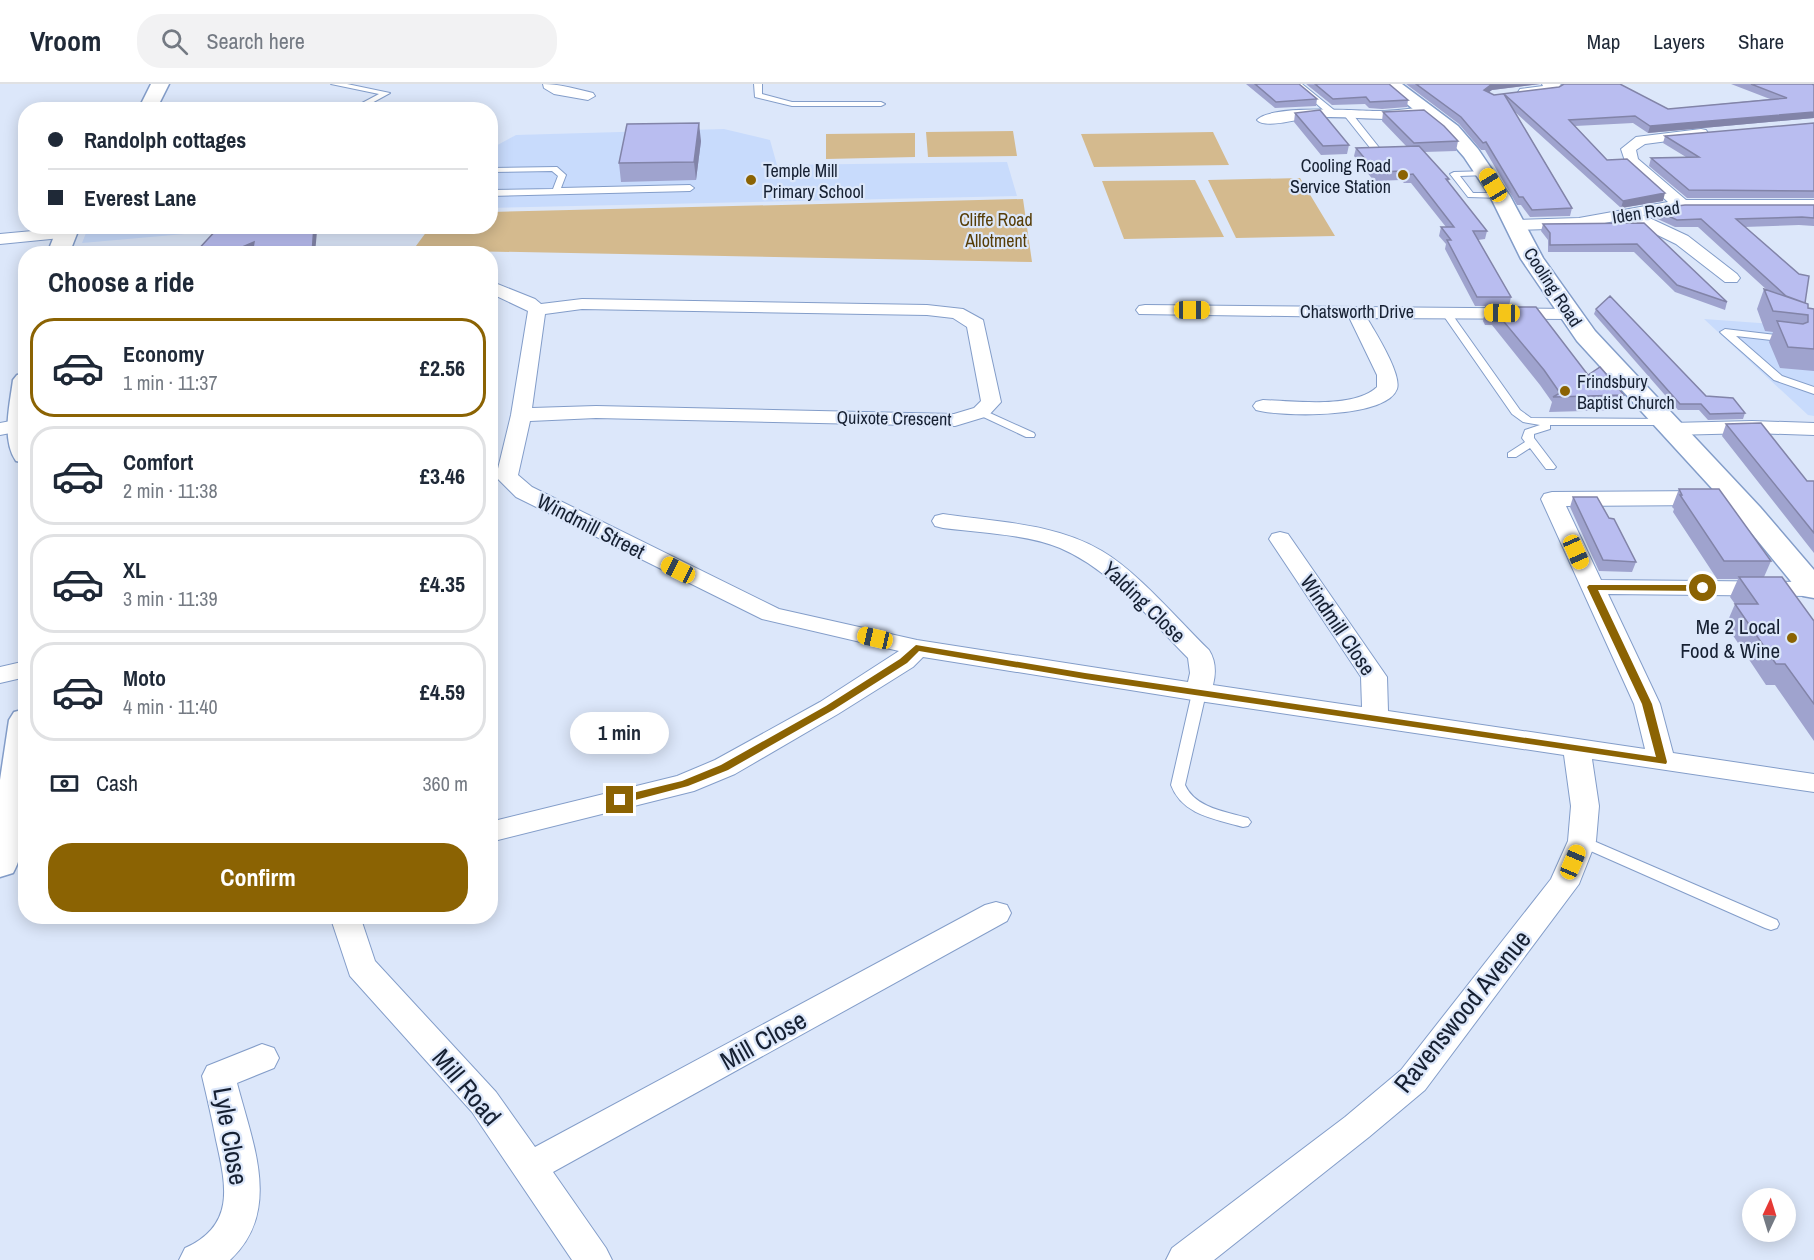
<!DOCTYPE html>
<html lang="en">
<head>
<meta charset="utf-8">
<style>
  :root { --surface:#fff; --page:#f2f2f3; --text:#1f2937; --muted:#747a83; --line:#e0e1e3; --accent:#8b6303 }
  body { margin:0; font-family:"Archivo Narrow",sans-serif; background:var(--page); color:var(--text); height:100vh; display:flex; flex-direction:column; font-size:22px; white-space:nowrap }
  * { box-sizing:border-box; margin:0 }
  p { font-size:20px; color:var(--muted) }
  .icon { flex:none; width:33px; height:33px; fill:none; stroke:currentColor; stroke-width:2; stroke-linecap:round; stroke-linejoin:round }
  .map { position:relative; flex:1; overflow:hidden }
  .drawer { position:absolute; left:18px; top:162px; width:480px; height:678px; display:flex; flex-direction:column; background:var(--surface); border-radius:24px; box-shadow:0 3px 15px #0003 }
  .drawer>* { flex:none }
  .top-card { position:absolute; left:18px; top:18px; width:480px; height:132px; border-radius:24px; box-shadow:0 3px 15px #0003; display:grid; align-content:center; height:132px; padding:0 30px; background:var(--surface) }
  .needle { width:39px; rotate:4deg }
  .tools { position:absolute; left:1742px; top:1104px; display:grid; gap:12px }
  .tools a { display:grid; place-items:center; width:54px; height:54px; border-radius:50%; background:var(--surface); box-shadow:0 3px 15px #0003; font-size:30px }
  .end { position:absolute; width:27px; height:27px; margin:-14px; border:8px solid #8b6303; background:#fff; box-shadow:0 0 0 3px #fff }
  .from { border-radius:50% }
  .bubble { position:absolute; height:42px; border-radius:21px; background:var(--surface); box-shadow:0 3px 15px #0003; font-size:20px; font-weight:800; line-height:42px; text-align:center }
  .car { position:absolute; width:18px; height:36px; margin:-18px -9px; border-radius:8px; box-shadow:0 0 4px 2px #0007; background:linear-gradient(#f5c518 24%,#345 0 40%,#f5c518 0 76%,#345 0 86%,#f5c518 0) }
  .top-card b { display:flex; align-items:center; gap:21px; height:57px; font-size:22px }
  .top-card b+b { border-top:2px solid var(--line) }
  .top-card i { width:15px; height:15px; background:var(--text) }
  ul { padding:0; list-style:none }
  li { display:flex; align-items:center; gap:18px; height:99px; margin:0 12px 9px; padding:0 18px; border:3px solid var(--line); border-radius:24px }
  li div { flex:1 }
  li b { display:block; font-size:22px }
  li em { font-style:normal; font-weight:800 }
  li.current { border-color:var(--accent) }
  li>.icon { width:54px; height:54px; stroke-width:1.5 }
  h2 { padding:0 30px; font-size:27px; line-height:72px }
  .pay { display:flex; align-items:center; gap:15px; height:66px; padding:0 30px; font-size:22px }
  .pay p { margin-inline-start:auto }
  .button { display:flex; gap:12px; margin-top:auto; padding:12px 30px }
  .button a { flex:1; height:69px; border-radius:24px; background:var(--accent); color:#fff; font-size:24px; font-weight:800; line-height:69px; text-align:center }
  header { display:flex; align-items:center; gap:36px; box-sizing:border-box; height:84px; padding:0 30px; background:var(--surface); border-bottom:2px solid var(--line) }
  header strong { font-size:28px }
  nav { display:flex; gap:33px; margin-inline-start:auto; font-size:21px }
  .search { width:420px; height:54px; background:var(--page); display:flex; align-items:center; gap:15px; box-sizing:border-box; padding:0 21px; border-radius:24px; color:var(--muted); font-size:22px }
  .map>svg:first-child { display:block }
  .built { fill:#c8dbfc }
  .green { fill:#d4ba8e }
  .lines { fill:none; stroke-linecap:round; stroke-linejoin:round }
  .lane-casing { stroke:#839dc9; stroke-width:2 }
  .street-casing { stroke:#839dc9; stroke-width:2 }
  .secondary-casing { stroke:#839dc9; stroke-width:3 }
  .lane { fill:#fff; fill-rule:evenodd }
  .street { fill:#fff; fill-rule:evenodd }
  .secondary { fill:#fff; fill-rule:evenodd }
  .wall { fill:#9fa3ce }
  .shaded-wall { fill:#8284a8 }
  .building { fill:#b9bdf0; stroke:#8284a8; stroke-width:1.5 }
  .route { fill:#8b6303 }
  .poi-dot { fill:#8b6303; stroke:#dce7fa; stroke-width:2 }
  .labels { text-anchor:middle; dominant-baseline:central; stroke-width:4.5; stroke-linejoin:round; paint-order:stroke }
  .far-poi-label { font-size:18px; fill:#162032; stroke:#dce7fa; text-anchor:start }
  .far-street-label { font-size:18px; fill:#162032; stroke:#dce7fa }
  .far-park-label { font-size:18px; fill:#563d07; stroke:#dce7fa }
  .street-label { font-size:21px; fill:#162032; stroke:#dce7fa }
  .poi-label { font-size:21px; fill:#162032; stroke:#dce7fa; text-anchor:end }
  .near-street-label { font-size:26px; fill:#162032; stroke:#dce7fa }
</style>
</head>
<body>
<header>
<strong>Vroom</strong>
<div class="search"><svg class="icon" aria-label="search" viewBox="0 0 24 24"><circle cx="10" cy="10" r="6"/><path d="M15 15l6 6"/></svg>Search here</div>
<nav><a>Map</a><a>Layers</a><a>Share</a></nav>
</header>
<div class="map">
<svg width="1814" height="1176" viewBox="0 0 1814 1176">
  <rect width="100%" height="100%" fill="#dce7fa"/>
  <!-- built -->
  <path class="built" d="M724,45L770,56L777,81L1007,78L1017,112L491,124L490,65L516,51Z
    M102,143H264L82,159L88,144Z
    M1704,235L1814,243V332L1808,331Z"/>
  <!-- green -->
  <path class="green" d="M1013,47L1017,72L928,73L926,48Z
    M1213,48L1229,81L1094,83L1081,50Z
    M915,49V73L826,75V50Z
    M1300,94L1335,152L1236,154L1208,96Z
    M1195,96L1224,153L1124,155L1102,97Z
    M1023,115L1032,178L413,166L430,143L490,142L491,128Z"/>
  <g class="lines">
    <defs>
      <path id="lane" d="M331,0H347L390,9L359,26H349L379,10Z
        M754,0H762V10L792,18H881L885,20L881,22H792L755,13Z
        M1294,0H1302L1334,26V30H1328Z
        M1344,27H1350L1381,66V70H1375L1344,31Z
        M557,83L566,91L561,104L690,101L694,104L690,107L490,112V106L553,105L558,92L552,87L490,88V84Z
        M1489,87L1490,89L1486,91L1460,92L1473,109H1500L1504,112L1503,114L1468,113L1450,90L1454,88Z
        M1446,225L1449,226L1520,326L1531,334L1664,335L1669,338L1664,341H1550V345L1534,350V354L1556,383L1554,385H1546L1530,364L1516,373H1508V369L1525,358L1522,354L1525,346L1540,341L1523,338L1512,330L1441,228Z
        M1725,245L1792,253V257L1788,258L1736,252L1782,292L1814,303V310L1774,296L1722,250L1720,248Z
        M981,325L1034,349L1035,351L1034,353H1026L977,330V326Z
        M1199,605L1206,609L1185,701C1195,724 1227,728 1248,734L1251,738L1248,742L1243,743C1215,735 1182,731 1171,701L1192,609Z
        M1582,752L1777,836L1779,840L1777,844L1771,846L1765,844L1577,761L1574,757L1577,753Z"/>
      <path id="street" d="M543,0C559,0 577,5 593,9L595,12L588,16L554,10L544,4Z
        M1542,0H1560L1564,4C1556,11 1526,15 1518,8L1520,5L1543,2Z
        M1417,24L1422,25L1424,28L1422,31C1385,40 1347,30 1310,34C1298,35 1265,45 1257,36C1271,20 1357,27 1380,27C1392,27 1405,25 1417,24Z
        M1701,45L1706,46L1708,49L1706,52L1645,60L1636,66L1638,75L1686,116H1814V126H1682L1643,131L1688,152L1737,190L1740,194L1737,198H1725L1676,160L1625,135L1579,144L1515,146L1507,141L1515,136L1579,134L1668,118L1626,80L1621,65L1636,53Z
        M65,144L73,149L71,153L0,160V150Z
        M181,164L195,166L197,170L172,169L175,165Z
        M490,197L535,215L541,220L582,215L927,221L963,225L983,236L1001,318L988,332L955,342L596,334L530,337L518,391L532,403L779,525L917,556L1188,598L1190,589L1188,574C1149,535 1112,486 1060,464C1026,450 980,449 943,444L935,442L932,437L935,432L943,430C996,438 1055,439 1102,467C1138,488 1178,536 1209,566C1216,577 1216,589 1213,601L1362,623L1361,593L1269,455L1272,450L1280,448L1288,450L1387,593L1388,627L1645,665L1634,620L1541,415L1544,410L1552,408L1709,407L1717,409L1720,414L1717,419L1709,421L1566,422L1601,496L1814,498V512L1608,510L1660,620L1673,669L1814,690V708L1592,675L1599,722L1596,757L1579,800L1425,1006L1369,1053L1214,1176H1166L1172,1164L1345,1033L1401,986L1551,795L1568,757L1571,722L1564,671L1199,617L923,573L913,583L838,630L735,690L694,707L490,758V738L677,692L715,676L820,618L899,567L762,535L516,413L496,393L511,331L528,227L490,209ZM582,225L927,231L953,234L967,243L981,317L974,324L954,330L596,322L532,324L545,230Z
        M1145,221L1569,225L1575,226L1578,230L1575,234L1569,235L1367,234C1375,248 1402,290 1397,305C1386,335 1281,333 1256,326L1253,322L1256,318L1263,316C1294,317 1354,325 1377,303V291L1349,233L1139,230L1136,226L1139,222Z
        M21,335L26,336V346L0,351V339Z
        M1752,337L1814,339V351L1752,349L1671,351L1664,349L1661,345L1664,341L1671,339Z
        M26,577V593L0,599V583Z
        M996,818L1007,821L1011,829L1007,837L553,1088L606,1164L612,1176H572L472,1028L350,892L330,832H360L375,877L496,1008L535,1063L985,821Z
        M262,960L274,964L279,974L274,984L237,999C252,1058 283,1127 230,1176H179L185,1164C236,1141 226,1101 216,1056C212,1035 207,1013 202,992L207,982Z"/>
      <path id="secondary" d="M151,0H169L156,26H138Z
        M1382,0H1402L1458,42L1478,65L1510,112L1543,174L1595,247L1760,423L1814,486V514L1803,512L1740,435L1577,257L1521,175L1490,112L1464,73L1444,50Z
        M58,142H80L69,170H47Z
        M26,289V379L16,377C1,355 10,320 13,296L17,291Z
        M26,625C26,668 34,753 13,789L0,793V696L9,636L14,628Z"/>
    </defs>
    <!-- lane casing -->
    <use href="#lane" class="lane-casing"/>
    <!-- street casing -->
    <use href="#street" class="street-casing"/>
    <!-- secondary casing -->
    <use href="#secondary" class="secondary-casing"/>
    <!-- lane -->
    <use href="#lane" class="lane"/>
    <!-- street -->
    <use href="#street" class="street"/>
    <!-- secondary -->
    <use href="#secondary" class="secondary"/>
  </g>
  <!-- wall -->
  <path class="wall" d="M1246,0H1299L1317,15L1316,22L1275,24Z
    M1306,0H1389L1408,16L1407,23L1382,25L1369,24L1365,20L1332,21Z
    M1406,0H1540L1492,6L1488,8L1494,11L1559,3L1563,1L1562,0H1620L1668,25L1770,15L1731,0H1812L1814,1V34L1648,49L1633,39L1575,42L1607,76L1663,117L1621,124L1515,28L1572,124L1570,132L1530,133L1521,121H1517L1485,66H1481L1459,40Z
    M1383,28L1458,57L1456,67L1424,68L1449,95L1448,98L1487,147L1485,155L1478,156L1511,213L1509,222H1475L1445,165L1446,160L1439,152L1441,143H1446L1411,99H1404L1401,96L1374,97L1354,72L1356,64L1407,63L1382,37Z
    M1295,29L1349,61L1347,70L1321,71L1294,38Z
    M1814,39V114H1687L1649,82L1651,74L1686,73L1663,59L1665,52Z
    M701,57L696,96L621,98L619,79Z
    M1814,121V142L1799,141L1744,143L1805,219L1808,224L1814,225V287L1780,284L1769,258L1773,248L1765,247L1757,225L1764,205L1767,206L1698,143H1675L1651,132L1653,125Z
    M1644,139L1727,218L1725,226L1675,208L1634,168H1548V156L1541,147L1543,140Z
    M1486,223H1536L1588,291L1624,311L1619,326L1549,328L1552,318L1540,301L1492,241H1485L1483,237Z
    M1596,225L1706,312L1745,329L1743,335L1708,336L1699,326H1678L1594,230Z
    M1726,340L1807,397H1814V469L1722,352Z
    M1679,405L1771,477L1764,493L1814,537V657L1775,601H1766L1726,541L1735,520L1730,513L1738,495H1717L1673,428L1674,425L1672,423Z
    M1573,413L1609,434L1636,478L1632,488L1599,487L1570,423Z"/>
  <!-- shaded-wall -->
  <path class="shaded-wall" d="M1492,0H1540L1492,6L1483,13L1484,6Z
    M1814,28V34L1648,49L1650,42Z
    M699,39L701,57L696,96L694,78Z
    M1665,109L1663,117L1621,124L1623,117Z
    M314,142H316L317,147L315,170H312Z
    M254,158L253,170H226Z"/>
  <!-- building -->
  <path class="building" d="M1255,0H1299L1317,15L1276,18Z
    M1315,0H1389L1408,16L1370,18L1366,13L1333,15Z
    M1416,0H1492L1484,6L1494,11L1559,3L1564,0H1620L1668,25L1787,14L1751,0H1812L1814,1V28L1650,42L1635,32L1569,36L1607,76L1627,75L1665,109L1623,117L1504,10L1572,124L1532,126L1523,113H1519L1486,58L1483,59L1461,33Z
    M1320,26L1349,61L1323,62L1295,29Z
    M1424,26L1444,42L1458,57L1414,59L1383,28Z
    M699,39L694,78L619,79L627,40Z
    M1814,39V107L1689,106L1651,74L1699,73L1665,52Z
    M1419,62L1449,95H1446L1487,147H1473L1511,213H1477L1447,156H1451L1441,143H1454L1413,90L1406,91L1403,87L1376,88L1356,64Z
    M1685,121H1814V134L1802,133L1736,135L1799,190L1809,192L1805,219L1786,212L1701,135L1677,136L1653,125Z
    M1644,139L1727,218L1677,201L1637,160L1550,161V149L1543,140Z
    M266,142H314L312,170H252L254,158L226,170H194L219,143L264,144Z
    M1764,205L1808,220V224L1814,225V265L1788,263L1777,237L1803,240L1808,238V231L1773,227Z
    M1610,212L1706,312L1733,314L1745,329L1710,330L1701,320H1680L1596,225Z
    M1486,223H1536L1588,291L1600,283L1624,311L1553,313L1560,309L1544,286L1495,227H1488Z
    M1761,339L1807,397H1814V449L1726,340Z
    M1679,405H1719L1771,477H1724L1680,411H1682Z
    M1573,413H1597L1609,434L1614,435L1636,478L1603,476Z
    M1739,493H1782L1814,537V620L1785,580H1776L1735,520H1758Z"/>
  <!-- route -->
  <path class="route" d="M1589,501H1703L1708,504L1703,507L1598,506L1652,620L1667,678L1666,680L1085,595L919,567L907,579L833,626L728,686L688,702L620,720L614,716L620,712L682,697L721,681L826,622L900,575L916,561L1085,589L1656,673L1642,620L1587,503Z"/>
  <!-- markers -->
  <g class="poi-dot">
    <circle cx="1403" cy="91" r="6"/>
    <circle cx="751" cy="96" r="6"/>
    <circle cx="1565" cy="307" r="6"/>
    <circle cx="1792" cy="554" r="6"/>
  </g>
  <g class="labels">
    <!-- far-poi labels -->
    <g class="far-poi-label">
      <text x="1391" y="81" text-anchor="end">Cooling Road<tspan x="1391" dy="21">Service Station</tspan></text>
      <text x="763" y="86">Temple Mill<tspan x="763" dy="21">Primary School</tspan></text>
      <text x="1577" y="297">Frindsbury<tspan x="1577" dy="21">Baptist Church</tspan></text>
    </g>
    <!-- far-street labels -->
    <g class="far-street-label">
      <text transform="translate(1646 128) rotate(-9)">Iden Road</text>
      <text transform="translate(1553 203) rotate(57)">Cooling Road</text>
      <text x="1357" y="227">Chatsworth Drive</text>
      <text transform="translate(894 334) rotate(1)">Quixote Crescent</text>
    </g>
    <!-- far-park labels -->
    <g class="far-park-label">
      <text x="996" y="135">Cliffe Road<tspan x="996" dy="21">Allotment</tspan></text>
    </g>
    <!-- street labels -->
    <g class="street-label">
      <text transform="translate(591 442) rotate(27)">Windmill Street</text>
      <text transform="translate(1144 518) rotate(44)">Yalding Close</text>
      <text transform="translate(1338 541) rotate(56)">Windmill Close</text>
    </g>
    <!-- poi labels -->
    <g class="poi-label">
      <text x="1780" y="542">Me 2 Local<tspan x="1780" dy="24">Food &amp; Wine</tspan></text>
    </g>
    <!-- near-street labels -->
    <g class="near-street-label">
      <text transform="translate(1462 927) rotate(-51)">Ravenswood Avenue</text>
      <text transform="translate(763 956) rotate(-29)">Mill Close</text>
      <text transform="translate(467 1003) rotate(50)">Mill Road</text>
      <text transform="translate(231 1052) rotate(80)">Lyle Close</text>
    </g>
  </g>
</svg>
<div class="tools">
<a><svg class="needle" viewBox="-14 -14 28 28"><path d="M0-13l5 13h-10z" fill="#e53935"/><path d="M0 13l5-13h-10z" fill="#747a83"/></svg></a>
</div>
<i class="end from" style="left:1703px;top:504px"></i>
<i class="end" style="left:620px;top:716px"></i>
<div class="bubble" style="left:570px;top:628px;width:99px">1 min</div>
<i class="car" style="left:1493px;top:101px;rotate:329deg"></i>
<i class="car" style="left:1192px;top:226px;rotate:90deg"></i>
<i class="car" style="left:1502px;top:229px;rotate:271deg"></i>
<i class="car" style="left:1576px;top:468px;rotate:156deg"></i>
<i class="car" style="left:678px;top:486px;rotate:297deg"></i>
<i class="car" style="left:875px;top:554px;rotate:283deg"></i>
<i class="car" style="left:1573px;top:778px;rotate:23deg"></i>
<div class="top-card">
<b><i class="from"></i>Randolph cottages</b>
<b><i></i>Everest Lane</b>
</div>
<section class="drawer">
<h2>Choose a ride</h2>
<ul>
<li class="current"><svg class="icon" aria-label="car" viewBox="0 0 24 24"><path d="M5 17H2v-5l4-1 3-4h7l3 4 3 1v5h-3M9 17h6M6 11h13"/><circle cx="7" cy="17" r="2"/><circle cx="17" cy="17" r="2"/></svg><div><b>Economy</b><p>1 min · 11:37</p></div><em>£2.56</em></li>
<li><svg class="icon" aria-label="car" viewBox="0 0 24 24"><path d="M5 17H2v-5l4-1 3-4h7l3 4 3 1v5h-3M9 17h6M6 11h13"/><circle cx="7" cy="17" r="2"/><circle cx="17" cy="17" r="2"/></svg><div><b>Comfort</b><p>2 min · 11:38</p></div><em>£3.46</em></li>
<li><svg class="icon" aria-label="car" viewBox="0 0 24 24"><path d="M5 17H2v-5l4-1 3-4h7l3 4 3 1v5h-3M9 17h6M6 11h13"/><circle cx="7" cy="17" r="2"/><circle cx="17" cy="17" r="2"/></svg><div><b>XL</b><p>3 min · 11:39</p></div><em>£4.35</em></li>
<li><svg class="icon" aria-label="car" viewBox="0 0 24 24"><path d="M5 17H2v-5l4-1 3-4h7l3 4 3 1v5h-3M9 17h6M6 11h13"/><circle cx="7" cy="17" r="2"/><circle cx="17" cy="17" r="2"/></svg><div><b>Moto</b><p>4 min · 11:40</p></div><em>£4.59</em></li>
</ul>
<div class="pay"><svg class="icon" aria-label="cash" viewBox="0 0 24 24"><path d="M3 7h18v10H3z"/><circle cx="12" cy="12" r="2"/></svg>Cash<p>360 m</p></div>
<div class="button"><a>Confirm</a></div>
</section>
</div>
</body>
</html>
